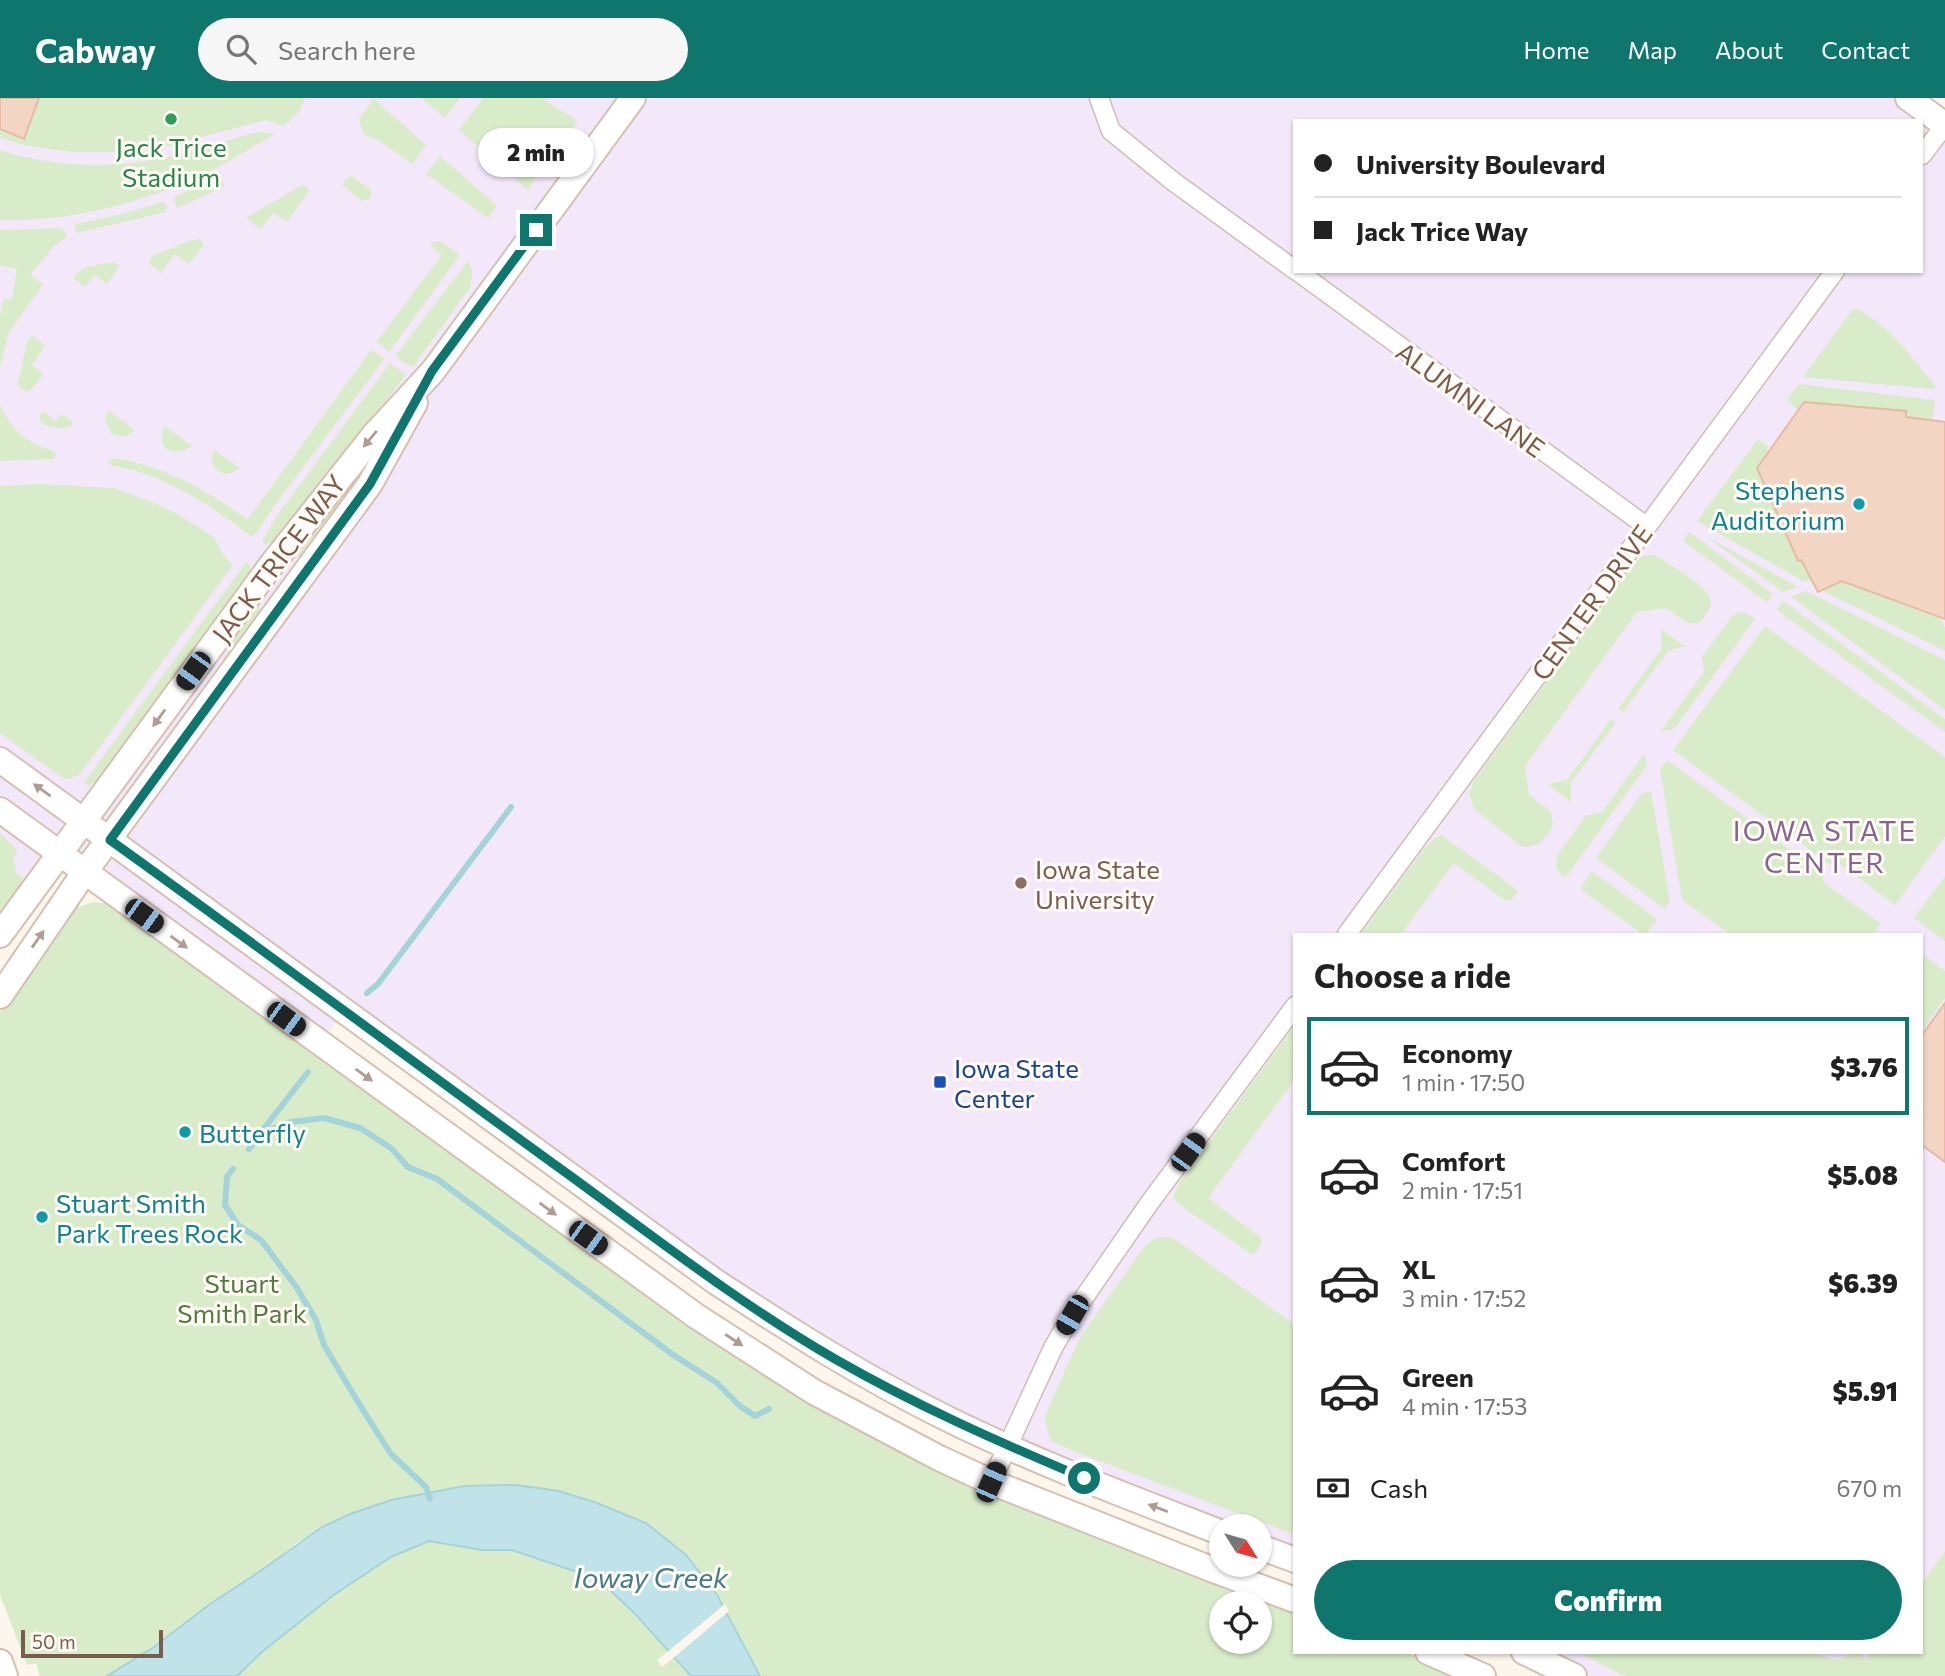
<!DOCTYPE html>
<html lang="en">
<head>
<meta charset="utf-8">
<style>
  :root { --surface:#fff; --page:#f6f6f6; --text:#222; --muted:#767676; --line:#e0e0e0; --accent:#0f766e }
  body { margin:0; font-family:Commissioner,sans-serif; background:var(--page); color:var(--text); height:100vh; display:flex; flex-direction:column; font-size:26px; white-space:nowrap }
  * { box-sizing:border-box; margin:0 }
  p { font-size:23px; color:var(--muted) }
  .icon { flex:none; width:38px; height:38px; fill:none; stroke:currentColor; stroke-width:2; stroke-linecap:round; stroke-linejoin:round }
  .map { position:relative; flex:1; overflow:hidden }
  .drawer { position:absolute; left:1293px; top:835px; width:630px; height:721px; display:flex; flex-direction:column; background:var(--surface); border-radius:0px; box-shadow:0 2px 5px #0004 }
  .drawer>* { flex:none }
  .guide { position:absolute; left:1293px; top:21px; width:630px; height:154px; border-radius:0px; box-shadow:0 2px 5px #0004; display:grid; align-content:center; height:154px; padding:0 21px; background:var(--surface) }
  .needle { width:46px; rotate:127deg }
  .buttons { position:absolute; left:1209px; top:1416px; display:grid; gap:14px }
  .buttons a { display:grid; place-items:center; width:63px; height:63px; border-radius:50%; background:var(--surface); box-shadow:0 2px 5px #0004; font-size:35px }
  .scale { position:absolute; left:21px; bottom:18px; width:142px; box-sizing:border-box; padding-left:7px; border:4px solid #7a5c4d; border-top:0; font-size:19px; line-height:24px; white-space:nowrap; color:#7a5c4d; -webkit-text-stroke:5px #fffaf3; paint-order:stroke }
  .end { position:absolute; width:32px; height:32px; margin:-16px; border:9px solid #0f766e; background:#fff; box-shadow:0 0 0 4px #fff }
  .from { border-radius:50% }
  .bubble { position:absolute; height:49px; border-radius:24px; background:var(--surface); box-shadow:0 2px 5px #0004; font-size:23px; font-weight:800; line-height:49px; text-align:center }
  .car { position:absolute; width:21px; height:42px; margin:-21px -10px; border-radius:9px; box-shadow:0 0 5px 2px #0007; background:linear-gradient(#222 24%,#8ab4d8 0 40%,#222 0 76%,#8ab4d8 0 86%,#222 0) }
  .guide b { display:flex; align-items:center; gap:24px; height:66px; font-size:26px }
  .guide b+b { border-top:2px solid var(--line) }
  .guide i { width:18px; height:18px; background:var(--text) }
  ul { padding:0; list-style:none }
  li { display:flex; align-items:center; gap:21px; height:98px; margin:0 14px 10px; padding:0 7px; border:4px solid transparent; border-radius:0px }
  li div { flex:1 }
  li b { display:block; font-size:26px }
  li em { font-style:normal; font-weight:800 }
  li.active { border-color:var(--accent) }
  li>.icon { width:63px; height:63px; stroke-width:1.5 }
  h2 { padding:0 21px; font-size:32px; line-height:84px }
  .pay { display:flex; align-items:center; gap:18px; height:77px; padding:0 21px; font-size:26px }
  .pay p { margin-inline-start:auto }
  .button { display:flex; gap:14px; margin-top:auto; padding:14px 21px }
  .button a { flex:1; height:80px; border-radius:42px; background:var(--accent); color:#fff; font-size:28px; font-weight:800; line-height:80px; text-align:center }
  header { display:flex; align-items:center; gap:42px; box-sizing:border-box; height:98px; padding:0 35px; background:var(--accent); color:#fff }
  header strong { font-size:33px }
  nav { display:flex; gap:38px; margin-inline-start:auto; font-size:24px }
  .search { width:490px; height:63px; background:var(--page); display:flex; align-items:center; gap:18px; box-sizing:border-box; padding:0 24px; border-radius:38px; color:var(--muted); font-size:26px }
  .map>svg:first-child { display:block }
  .education { fill:#f3e8fa; fill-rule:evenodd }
  .green { fill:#d8ecc9; fill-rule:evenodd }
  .water { fill:#bfe3e8; stroke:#a5d3da; stroke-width:2 }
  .pier { fill:#fdf6ec }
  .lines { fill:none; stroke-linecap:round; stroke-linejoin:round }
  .stream { stroke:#a5d3da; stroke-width:6 }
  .building { fill:#f3d5c3; stroke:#e6bba3; stroke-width:2 }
  .street-casing { stroke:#d1beb0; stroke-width:21 }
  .secondary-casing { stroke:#d6c0b0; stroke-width:28 }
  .street { stroke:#fff; stroke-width:18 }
  .secondary { stroke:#fff; stroke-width:24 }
  .oneway { fill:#af9d94 }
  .route { stroke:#0f766e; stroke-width:9 }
  .leisure-dot { fill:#2e9e5b; stroke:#fffaf3; stroke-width:2.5 }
  .culture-dot { fill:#0f9aa8; stroke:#fffaf3; stroke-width:2.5 }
  .education-dot { fill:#8d6e63; stroke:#fffaf3; stroke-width:2.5 }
  .transit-dot { fill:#1a4fb4; stroke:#fffaf3; stroke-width:2.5 }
  .labels { text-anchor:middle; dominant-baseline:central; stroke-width:6; stroke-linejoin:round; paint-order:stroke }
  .leisure-label { font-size:26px; fill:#27864d; stroke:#fffaf3 }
  .street-label { font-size:26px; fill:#7a5c4d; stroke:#fffaf3 }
  .culture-label { font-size:26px; fill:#0d838f; stroke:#fffaf3; text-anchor:start }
  .education-label { font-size:26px; fill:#785e54; stroke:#fffaf3; text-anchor:start }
  .transit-label { font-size:26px; fill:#164399; stroke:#fffaf3; text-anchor:start }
  .park-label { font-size:26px; fill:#537a41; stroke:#fffaf3 }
  .neighbourhood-label { font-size:28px; letter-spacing:2px; fill:#846695; stroke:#fffaf3 }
  .water-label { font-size:28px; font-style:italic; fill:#437c86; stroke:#fffaf3 }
</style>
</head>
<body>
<header>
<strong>Cabway</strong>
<div class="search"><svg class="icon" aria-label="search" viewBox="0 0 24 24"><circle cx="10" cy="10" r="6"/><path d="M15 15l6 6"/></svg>Search here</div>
<nav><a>Home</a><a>Map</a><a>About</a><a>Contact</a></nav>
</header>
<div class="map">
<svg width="1945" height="1578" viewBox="0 0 1945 1578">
  <rect width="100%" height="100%" fill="#fdf6ec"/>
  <!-- education -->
  <path class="education" d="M0,0H1908L1945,27V1578H1574L1524,1554H1922V836H1295V1462L1260,1449V1428H1222L1221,1435L835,1260L344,914L315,951L143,818L59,756L0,836ZM1295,23H1922V173H1295Z"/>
  <!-- green -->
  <path class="green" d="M0,0H305L300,13L284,28L266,22L160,50L113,54H73L49,51L23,47L0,39Z
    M421,0H460L445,20Z
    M483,0H541L578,23L528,92L459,32Z
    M374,1L426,47L412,66L378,42L363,36L359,21Z
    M263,34L275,36C248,52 222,68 194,81C134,107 66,124 0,122V52C56,71 123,71 180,56C204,50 228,42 252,35Z
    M440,58L497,108L488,120L426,76Z
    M352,78L371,92V97L369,101L362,103L343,88L345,81Z
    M218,80L223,83L224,89L177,110L174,101L176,98Z
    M302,87L307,89L309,93L288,122H285L273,115L261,131L247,121V119Z
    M162,104L167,107L166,114L76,135L74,128L76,126L122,116Z
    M60,130L65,134L67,139L54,148L30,177L43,186L8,236L0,271V219L4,200L12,201L17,171L0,167V132Z
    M199,141L203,145V148L189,166L175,156L161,175L150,166V161L154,157L192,142Z
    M440,143L460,157L389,254L377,243L442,157L431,149V146L433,144Z
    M468,163C474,171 472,181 469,191L413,269L400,262L396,257Z
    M113,164L119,167V169L107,186L95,177L85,189L73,180C82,167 99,167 113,164Z
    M1857,211C1891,228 1912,260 1936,289L1933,291L1803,279L1852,212Z
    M32,237L45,248L32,267L43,276L33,290L27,294L20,290L18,285L27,244Z
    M371,252L385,260L272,411L258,433L252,439C209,406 164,376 110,367L108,365L109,361C119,359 130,363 141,366C181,377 214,398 248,421Z
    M390,265L406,277L277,442L266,446L261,444L278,416Z
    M1799,286L1934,302L1935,305L1932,323L1903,341L1906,313L1805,304L1798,312L1788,303V300Z
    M0,306C10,331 28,346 54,353L56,357L53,361L0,363Z
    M43,313L55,323L61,316L73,324L70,329C59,331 48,331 40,323V318Z
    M109,313L135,332C127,340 120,340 110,334L105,320Z
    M165,328L192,348C174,361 154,351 165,328Z
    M1758,341L1768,348L1766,357L1757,371L1798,463L1818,454L1810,479L1812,483H1803L1697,423Z
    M214,352L240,370C228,380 215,377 211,361Z
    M358,371L363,375L311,450L300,460L295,456Z
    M40,386L114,390L152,404L170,412L214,439L224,458L233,467L80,676L70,681L61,679L0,635V388Z
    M1689,434L1773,496L1767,504L1683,443Z
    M1704,437L1798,489L1783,494Z
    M1654,457C1666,463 1710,490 1711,502C1711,512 1704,520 1697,526L1686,524L1666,510L1637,514L1525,668L1529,697L1550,713L1553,725L1551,732L1540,745L1527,749L1521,748L1474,711L1469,695L1475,681L1633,466L1642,458Z
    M247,463L251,471V477L107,674L89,688L84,684Z
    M1842,483L1939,519L1945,530V553L1821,492Z
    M1806,493L1945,562V612L1791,499Z
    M1783,503L1945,621V634L1777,512Z
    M258,509L264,513L213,580L247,519Z
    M1739,514L1746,515L1755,521L1674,631L1660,634L1704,574L1702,559L1731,519Z
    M1765,528L1945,659V738L1895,807L1836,763L1832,768L1673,652Z
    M1661,531L1685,548L1668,553L1623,614L1618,611L1662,550Z
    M1611,621L1616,624L1571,685V704L1547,686L1567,682Z
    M1644,656L1647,667L1569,775L1563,779L1556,770L1557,758L1561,752L1586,717L1602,714Z
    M1667,662L1825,777L1822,783L1881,826L1873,836H1730L1682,802L1660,672Z
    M1651,694L1670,803L1665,811L1596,760L1642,695Z
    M0,735L12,747L18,755L13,759L15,765L16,776L23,779L16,797L0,821Z
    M1441,737L1508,785L1518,794L1511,802L1506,803L1454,765L1401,836H1361L1424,751L1435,740Z
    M1592,773L1657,821L1646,836H1642L1580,791Z
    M1945,778V843L1914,820Z
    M93,804L111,806L721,1248L1295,1513V1554H1404L1464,1578H760L717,1497L686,1457L646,1425L597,1405L559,1393L516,1387L465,1388L350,1416L322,1429L298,1444L259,1474L210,1506L154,1549L107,1578H40L36,1565L27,1567L0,1497V915L9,899L67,818L77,809ZM1222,1505H1260V1544H1222Z
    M1922,856L1945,873V900L1922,933Z
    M1295,927V981L1208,1100L1260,1139L1262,1145L1253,1157L1188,1113L1174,1101V1097L1179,1085Z
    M1159,1139H1168L1176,1142L1295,1227V1437L1076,1354L1051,1343L1046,1328V1316L1067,1267L1081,1238L1144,1149L1152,1142Z
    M429,1443L482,1452H512L586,1477L611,1493L668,1553L657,1562L662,1569L674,1559L691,1578H237L263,1553L335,1496L391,1459Z
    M1945,1453V1578H1625L1577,1554H1814L1833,1562L1841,1561L1852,1554H1856L1866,1561L1871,1554H1922V1485Z"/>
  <!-- water -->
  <path class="water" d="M516,1387L559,1393L597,1405L646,1425L686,1457L717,1497L760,1578H691L635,1516L611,1493L586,1477L512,1452H482L429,1443L391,1459L335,1496L263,1553L237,1578H107L154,1549L210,1506L259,1474L322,1429L350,1416L391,1402L465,1388Z"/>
  <!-- pier -->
  <path class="pier" d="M725,1506L729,1513L671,1562L666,1555Z"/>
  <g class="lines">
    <!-- stream -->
    <path class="stream" d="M367,895L378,886L511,709
      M262,1033L308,974
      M249,1051L261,1035L291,1024L324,1020L360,1030L391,1050L408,1069L437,1081L672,1256L717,1285L740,1308L755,1318L769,1311
      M233,1071L227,1079L225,1107L238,1127L261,1142L297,1190L316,1222L324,1247L361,1309L391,1356L426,1389L430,1401"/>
  </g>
  <!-- building -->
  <path class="building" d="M0,0H39L24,41L0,31Z
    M1804,304L1906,313V319L1945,324V521L1842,483L1818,494L1801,462L1798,463L1757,370Z
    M1945,905V1064L1922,1047V937Z"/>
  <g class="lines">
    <defs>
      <path id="street" d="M1099,0L1111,33L1174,84L1295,172
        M1922,57L1945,27
        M1297,173L1646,428
        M1347,836L1835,173
        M991,1384L1053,1250L1072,1217L1148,1107L1295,908"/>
      <path id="secondary" d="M1908,0L1945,27
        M0,662L716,1184C791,1233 865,1280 946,1320C1035,1364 1129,1399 1222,1435
        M0,712L696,1218L814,1294L939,1360L991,1384L1082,1420L1211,1471L1295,1502
        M0,837L272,466L374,337L433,273L633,0
        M0,898L84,775L370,386L415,305
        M1260,1449L1295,1462
        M1428,1554L1483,1578
        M1524,1554L1574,1578
        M0,1564L5,1578"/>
    </defs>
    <!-- street casing -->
    <use href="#street" class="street-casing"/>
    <!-- secondary casing -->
    <use href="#secondary" class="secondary-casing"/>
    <!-- street -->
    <use href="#street" class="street"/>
    <!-- secondary -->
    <use href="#secondary" class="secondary"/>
  </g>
  <!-- one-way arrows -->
  <defs><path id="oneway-solid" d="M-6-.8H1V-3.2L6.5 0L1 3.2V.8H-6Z" transform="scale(1.75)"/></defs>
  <g class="oneway">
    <use href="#oneway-solid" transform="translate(370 341) rotate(130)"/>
    <use href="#oneway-solid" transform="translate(159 620) rotate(126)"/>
    <use href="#oneway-solid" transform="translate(42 692) rotate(-144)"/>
    <use href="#oneway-solid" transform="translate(38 841) rotate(-55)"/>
    <use href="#oneway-solid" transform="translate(179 844) rotate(36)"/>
    <use href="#oneway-solid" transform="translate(364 977) rotate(36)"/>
    <use href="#oneway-solid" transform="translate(548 1111) rotate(36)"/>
    <use href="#oneway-solid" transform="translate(734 1242) rotate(33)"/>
    <use href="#oneway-solid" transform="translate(1158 1410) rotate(-159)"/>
  </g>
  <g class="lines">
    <!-- route -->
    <path class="route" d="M536,132L432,273L370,386L110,742C262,851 413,964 565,1074C653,1138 740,1206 835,1261C915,1307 999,1344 1084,1380"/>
  </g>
  <!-- markers -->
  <circle class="leisure-dot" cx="171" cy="21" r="7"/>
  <g class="culture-dot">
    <circle cx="1859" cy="406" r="7"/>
    <circle cx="185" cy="1034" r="7"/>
    <circle cx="42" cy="1119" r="7"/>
  </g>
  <circle class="education-dot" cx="1021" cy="785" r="7"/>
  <rect class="transit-dot" x="933" y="977" width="14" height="14" rx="3.5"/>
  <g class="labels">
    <!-- leisure labels -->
    <g class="leisure-label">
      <text x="171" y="48">Jack Trice<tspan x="171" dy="30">Stadium</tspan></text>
    </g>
    <!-- street labels -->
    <g class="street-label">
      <text transform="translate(1471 301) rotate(36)">ALUMNI LANE</text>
      <text transform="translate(278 460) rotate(-53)">JACK TRICE WAY</text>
      <text transform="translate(1591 504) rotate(-54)">CENTER DRIVE</text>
    </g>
    <!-- culture labels -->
    <g class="culture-label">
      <text x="1845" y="391" text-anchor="end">Stephens<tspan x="1845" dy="30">Auditorium</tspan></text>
      <text x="199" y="1034">Butterfly</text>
      <text x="56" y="1104">Stuart Smith<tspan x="56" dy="30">Park Trees Rock</tspan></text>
    </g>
    <!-- education labels -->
    <g class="education-label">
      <text x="1035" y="770">Iowa State<tspan x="1035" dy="30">University</tspan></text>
    </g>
    <!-- transit labels -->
    <g class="transit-label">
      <text x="954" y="969">Iowa State<tspan x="954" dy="30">Center</tspan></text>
    </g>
    <!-- park labels -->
    <g class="park-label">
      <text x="242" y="1184">Stuart<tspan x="242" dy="30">Smith Park</tspan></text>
    </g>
    <!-- neighbourhood labels -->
    <g class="neighbourhood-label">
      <text x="1825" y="732">IOWA STATE<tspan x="1825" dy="32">CENTER</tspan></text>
    </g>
    <!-- water labels -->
    <g class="water-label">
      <text x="651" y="1479">Ioway Creek</text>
    </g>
  </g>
</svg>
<div class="buttons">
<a><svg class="needle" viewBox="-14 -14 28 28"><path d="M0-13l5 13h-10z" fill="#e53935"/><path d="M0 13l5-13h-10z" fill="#767676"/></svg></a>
<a><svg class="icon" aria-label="locate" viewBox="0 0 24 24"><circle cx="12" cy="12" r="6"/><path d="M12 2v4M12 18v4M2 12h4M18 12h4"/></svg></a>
</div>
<div class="scale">50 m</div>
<i class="end from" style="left:1084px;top:1380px"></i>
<i class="end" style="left:536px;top:132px"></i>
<div class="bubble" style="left:478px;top:30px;width:116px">2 min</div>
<i class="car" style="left:193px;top:573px;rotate:216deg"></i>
<i class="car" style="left:144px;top:818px;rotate:126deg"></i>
<i class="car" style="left:286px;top:921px;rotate:126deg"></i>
<i class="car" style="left:1188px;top:1054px;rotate:36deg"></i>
<i class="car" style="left:588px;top:1140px;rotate:126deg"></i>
<i class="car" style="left:1072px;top:1217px;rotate:210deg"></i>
<i class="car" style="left:991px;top:1384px;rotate:24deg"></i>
<div class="guide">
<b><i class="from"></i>University Boulevard</b>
<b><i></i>Jack Trice Way</b>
</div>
<section class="drawer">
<h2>Choose a ride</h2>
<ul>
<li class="active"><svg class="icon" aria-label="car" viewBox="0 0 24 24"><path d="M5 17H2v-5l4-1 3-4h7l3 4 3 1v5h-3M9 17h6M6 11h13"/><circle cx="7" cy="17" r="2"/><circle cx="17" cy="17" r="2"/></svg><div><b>Economy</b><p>1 min · 17:50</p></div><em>$3.76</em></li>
<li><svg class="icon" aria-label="car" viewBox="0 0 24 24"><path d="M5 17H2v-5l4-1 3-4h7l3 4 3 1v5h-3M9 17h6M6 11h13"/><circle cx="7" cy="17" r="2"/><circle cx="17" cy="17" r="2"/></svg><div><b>Comfort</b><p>2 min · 17:51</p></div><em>$5.08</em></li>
<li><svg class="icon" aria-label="car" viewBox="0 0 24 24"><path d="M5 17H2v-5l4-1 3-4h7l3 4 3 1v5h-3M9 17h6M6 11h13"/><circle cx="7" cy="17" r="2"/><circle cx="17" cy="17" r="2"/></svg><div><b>XL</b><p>3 min · 17:52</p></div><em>$6.39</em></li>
<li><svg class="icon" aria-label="car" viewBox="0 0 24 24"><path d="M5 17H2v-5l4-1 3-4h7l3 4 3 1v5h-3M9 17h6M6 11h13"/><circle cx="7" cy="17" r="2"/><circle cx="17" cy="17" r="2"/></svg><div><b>Green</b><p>4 min · 17:53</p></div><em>$5.91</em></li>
</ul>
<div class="pay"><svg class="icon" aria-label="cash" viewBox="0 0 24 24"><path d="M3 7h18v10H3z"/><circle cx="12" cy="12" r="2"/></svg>Cash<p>670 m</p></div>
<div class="button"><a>Confirm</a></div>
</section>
</div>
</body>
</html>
